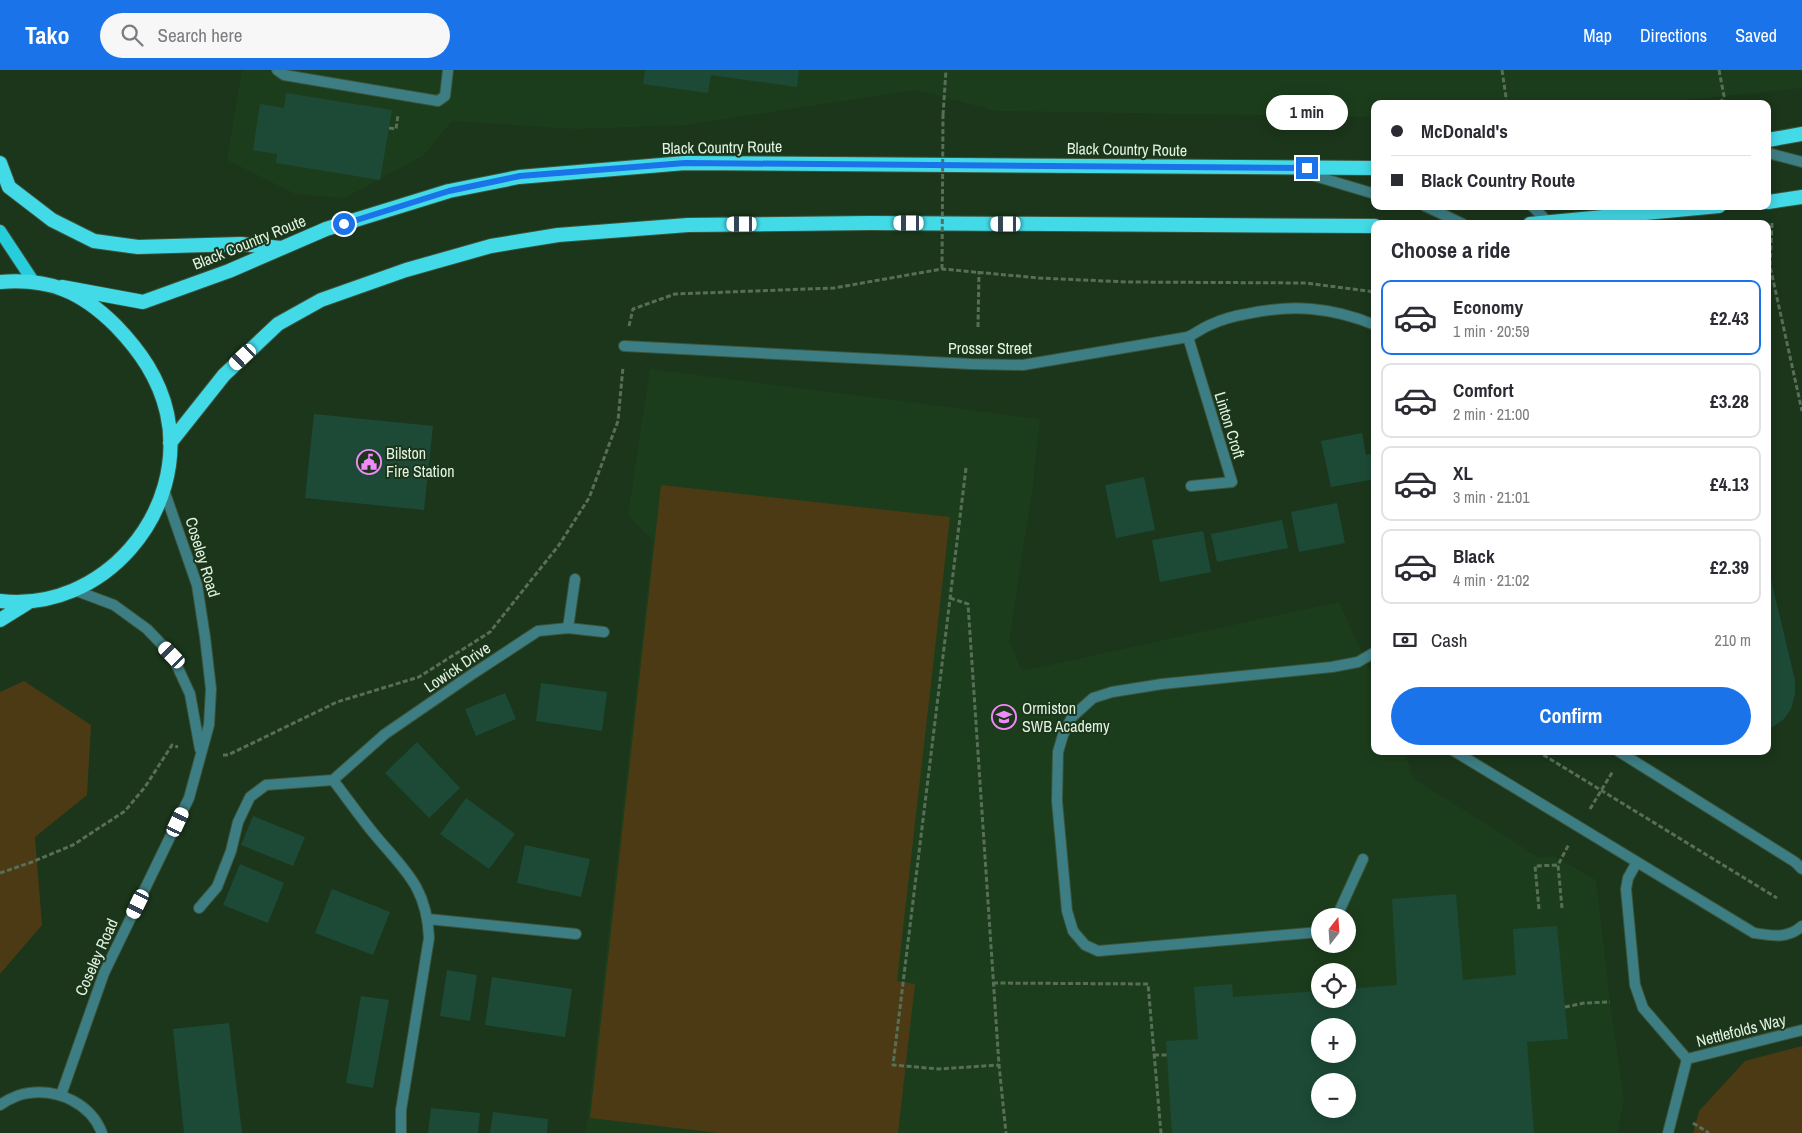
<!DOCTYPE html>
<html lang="en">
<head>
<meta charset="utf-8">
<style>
  :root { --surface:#fff; --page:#f7f7f7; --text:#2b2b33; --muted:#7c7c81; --line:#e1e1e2; --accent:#1a73e8 }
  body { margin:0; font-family:"Archivo Narrow",sans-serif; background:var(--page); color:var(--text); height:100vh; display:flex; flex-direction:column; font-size:19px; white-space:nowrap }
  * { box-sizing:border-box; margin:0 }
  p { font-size:16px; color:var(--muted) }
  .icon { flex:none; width:28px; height:28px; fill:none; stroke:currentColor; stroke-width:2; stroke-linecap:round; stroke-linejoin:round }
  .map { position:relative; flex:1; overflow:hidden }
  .drawer { position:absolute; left:1371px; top:150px; width:400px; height:535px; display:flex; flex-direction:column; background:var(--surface); border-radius:10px; box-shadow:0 2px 12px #0003 }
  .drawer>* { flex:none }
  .guide { position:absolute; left:1371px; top:30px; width:400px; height:110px; border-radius:10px; box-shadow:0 2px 12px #0003; display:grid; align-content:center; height:110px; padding:0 20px; background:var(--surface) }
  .needle { width:32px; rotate:17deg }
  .fabs { position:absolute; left:1311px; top:838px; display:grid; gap:10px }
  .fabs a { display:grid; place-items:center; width:45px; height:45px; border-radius:50%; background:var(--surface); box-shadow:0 2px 12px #0003; font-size:25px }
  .end { position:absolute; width:22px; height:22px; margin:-11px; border:6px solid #1a73e8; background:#fff; box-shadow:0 0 0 2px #fff }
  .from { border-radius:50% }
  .bubble { position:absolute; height:35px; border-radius:18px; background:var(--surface); box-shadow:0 2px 12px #0003; font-size:16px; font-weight:700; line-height:35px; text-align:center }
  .car { position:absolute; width:15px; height:30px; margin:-15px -8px; border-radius:6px; box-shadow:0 0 4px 1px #0007; background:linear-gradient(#fff 24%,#345 0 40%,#fff 0 76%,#345 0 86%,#fff 0) }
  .guide b { display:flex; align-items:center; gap:18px; height:48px; font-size:19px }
  .guide b+b { border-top:1px solid var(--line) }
  .guide i { width:12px; height:12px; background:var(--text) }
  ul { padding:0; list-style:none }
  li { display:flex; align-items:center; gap:15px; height:75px; margin:0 10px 8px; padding:0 10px; border:2px solid var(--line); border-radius:10px }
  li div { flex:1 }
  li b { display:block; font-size:19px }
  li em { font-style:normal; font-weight:700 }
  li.on { border-color:var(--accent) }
  li>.icon { width:45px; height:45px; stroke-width:1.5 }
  h2 { padding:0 20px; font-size:22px; line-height:60px }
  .pay { display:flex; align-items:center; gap:12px; height:55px; padding:0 20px; font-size:19px }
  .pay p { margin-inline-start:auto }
  .button { display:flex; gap:10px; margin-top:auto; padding:10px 20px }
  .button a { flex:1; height:58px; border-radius:30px; background:var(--accent); color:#fff; font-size:20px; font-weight:700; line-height:58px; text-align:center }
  header { display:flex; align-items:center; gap:30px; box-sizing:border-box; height:70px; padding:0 25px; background:var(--accent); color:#fff }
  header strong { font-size:24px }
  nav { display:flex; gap:28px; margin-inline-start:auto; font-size:18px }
  .search { width:350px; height:45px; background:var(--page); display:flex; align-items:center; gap:12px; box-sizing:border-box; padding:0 18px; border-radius:28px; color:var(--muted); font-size:19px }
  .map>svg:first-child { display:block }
  .built { fill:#1c3d1c; fill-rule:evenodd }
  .green { fill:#4c3a15 }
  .building { fill:#1d4a37; fill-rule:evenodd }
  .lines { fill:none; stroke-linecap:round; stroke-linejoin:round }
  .service-casing { stroke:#3b543b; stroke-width:12 }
  .minor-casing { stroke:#3b543b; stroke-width:12 }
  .tertiary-casing { stroke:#3b543b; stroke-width:12 }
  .primary-casing { stroke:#3b543b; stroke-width:14 }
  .trunk-casing { stroke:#3b543b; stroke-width:16 }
  .path { stroke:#576f57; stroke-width:3; stroke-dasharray:5 2.5; stroke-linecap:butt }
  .service { stroke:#3d7e84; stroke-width:10 }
  .minor { stroke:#3d7e84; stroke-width:10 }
  .tertiary { stroke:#3d7e84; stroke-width:10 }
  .primary { stroke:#27cddb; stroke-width:12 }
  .trunk { stroke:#43dae8; stroke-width:14 }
  .path-bridge { stroke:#576f57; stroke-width:3; stroke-dasharray:5 2.5; stroke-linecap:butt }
  .route { stroke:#1a73e8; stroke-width:6 }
  .labels { text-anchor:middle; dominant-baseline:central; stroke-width:4; stroke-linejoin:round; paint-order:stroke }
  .street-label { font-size:16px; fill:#e1f2e0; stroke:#1b361b }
  .poi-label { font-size:16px; fill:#e1f2e0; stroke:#1b361b; text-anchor:start }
</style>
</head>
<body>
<header>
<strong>Tako</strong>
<div class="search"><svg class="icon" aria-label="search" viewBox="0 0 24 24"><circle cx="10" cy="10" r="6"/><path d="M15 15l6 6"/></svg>Search here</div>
<nav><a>Map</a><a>Directions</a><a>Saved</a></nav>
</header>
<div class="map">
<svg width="1802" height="1063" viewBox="0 0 1802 1063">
  <rect width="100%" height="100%" fill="#1b361b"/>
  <!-- built -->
  <path class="built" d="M242,0H1802V18L1647,34H1375V47L996,41L916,20L685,55L576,59L452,51L424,85L345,128L295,124L227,90Z
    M650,299L1040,349L1033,415L1009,571L1022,601L1339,532L1375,612V681H1404L1413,708L1540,788L1553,786L1596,810L1610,932L1624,1031L1617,1063H586L653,470L628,445ZM1320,846H1348V874H1320ZM1320,901H1348V929H1320ZM1320,956H1348V984H1320ZM1320,1011H1348V1039H1320Z"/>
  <!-- green -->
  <path class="green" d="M661,415L950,447L897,911L915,914L898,1063H719L590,1048Z
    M24,611L91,655L87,725L35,767L42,855L0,904V622Z
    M1802,976V1063H1693L1699,1041L1745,991Z"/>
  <!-- building -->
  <path class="building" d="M645,0H799L797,17L711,5L708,23L643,14Z
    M286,23L392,40L380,110L276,93L277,84L253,80L260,34L284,38Z
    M314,344L433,356L424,440L305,428Z
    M1362,363L1366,385L1375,383V409L1331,417L1321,371Z
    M1144,407L1155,460L1116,468L1105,415Z
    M1337,433L1345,473L1299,482L1291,442Z
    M1282,450L1288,478L1217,492L1211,464Z
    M1203,461L1211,502L1160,512L1152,470Z
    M1768,497L1795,610V624L1791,639L1784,649L1774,656L1768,659Z
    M541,613L607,622L602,661L536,651Z
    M505,623L516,649L476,666L465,639Z
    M417,672L460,718L429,748L385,703Z
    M466,728L515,764L489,799L440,764Z
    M253,746L305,767L293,796L241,775Z
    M525,775L590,789L581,827L517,813Z
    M240,794L284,813L268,853L223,835Z
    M332,819L390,842L373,885L315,863Z
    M1456,824L1463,910L1516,905L1513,859L1557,856L1568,969L1527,972L1534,1063H1172L1166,971L1198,969L1194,917L1232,914L1233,927L1320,921V929H1348V919L1397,915L1392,829ZM1320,956H1348V984H1320ZM1320,1011H1348V1039H1320Z
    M447,900L477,905L470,951L440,946Z
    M492,907L572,919L565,967L485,955Z
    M361,926L389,930L373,1018L346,1013Z
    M229,953L242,1063H184L173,959Z
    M431,1038L480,1043L478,1063H428Z
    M493,1042L548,1049L547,1063H490Z"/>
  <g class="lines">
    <defs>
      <path id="service" d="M277,0L284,5L438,31L445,26L448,0
        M1454,681L1754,863C1772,866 1788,869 1802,856
        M1618,681L1795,792L1802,799
        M1637,792L1628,808L1626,819L1635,915L1643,938L1687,989
        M1337,846L1363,789
        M1320,862L1098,881L1085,875L1073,861L1067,841L1057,731L1058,682L1063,665L1072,647L1093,628L1112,622L1162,614L1332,597L1358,592L1375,582"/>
      <path id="minor" d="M1768,83L1802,92
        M1298,101L1375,124
        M1425,136L1463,154
        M1532,136L1550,154
        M1188,267L1232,412L1191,416
        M624,276L971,294L1023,295L1188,267C1196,263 1204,257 1212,254C1223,249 1234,246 1246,244C1292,234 1332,237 1375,255
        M568,558L604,562
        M199,838L217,817L231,781L238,752L250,727L266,715L333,710
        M428,849L576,864
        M401,1063V1040L429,868C427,817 405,801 375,765C360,747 347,728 333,710L385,664L468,607L538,561L568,558L575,509"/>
      <path id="tertiary" d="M74,520L114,535L147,559L172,585L190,624L200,679
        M61,1025L104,903L189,728L209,655L211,619L205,567L197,515L164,420
        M0,1035C9,1029 18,1024 29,1023C59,1019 91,1034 102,1063
        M1668,1063L1687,989L1802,960"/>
      <path id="primary" d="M0,161L33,211"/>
      <path id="trunk" d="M1768,70L1802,64
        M0,93L9,117L52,150L94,171L138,177L241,174L281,178
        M1768,132L1802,127
        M1530,154L1719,136
        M0,212C49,208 81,221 116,256C140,281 159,308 167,343C189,442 103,543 0,531
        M62,217L143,232L229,201L326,159L449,121L519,107L685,93L1375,98
        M170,373L224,305L278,254L321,230L406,200L491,176L558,165L688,155L870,153L1375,156
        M0,550L29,532"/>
    </defs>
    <!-- service casing -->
    <use href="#service" class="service-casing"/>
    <!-- minor casing -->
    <use href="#minor" class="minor-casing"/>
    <!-- tertiary casing -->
    <use href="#tertiary" class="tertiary-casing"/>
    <!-- primary casing -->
    <use href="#primary" class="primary-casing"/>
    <!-- trunk casing -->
    <use href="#trunk" class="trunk-casing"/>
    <!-- path -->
    <path class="path" d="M1502,0L1507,34
      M1719,0L1724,26L1720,34
      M943,45L946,0
      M389,58L396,59L398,45
      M1772,153L1770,196L1802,341
      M629,256L633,239L675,224L834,218L942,199L1039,208L1127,212L1306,213L1375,222
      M978,257L979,201
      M966,398L893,995L939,999L999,995
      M950,528L968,534L999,995L1006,1063
      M1537,681L1777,828
      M223,685H228L337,632L419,607L490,562L559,475L589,428L618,351L623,297
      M1590,739L1613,701
      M0,803L32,792L73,775L125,741L145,717L172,675L178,677
      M1562,838L1558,795L1569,774
      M1539,839L1535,796L1558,795
      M993,913L1148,914L1161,1063
      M1565,937L1584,933L1610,932
      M1154,985H1167
      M1693,1053L1709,1063"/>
    <!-- service -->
    <use href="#service" class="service"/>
    <!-- minor -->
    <use href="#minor" class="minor"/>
    <!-- tertiary -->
    <use href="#tertiary" class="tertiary"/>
    <!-- primary -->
    <use href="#primary" class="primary"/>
    <!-- trunk -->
    <use href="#trunk" class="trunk"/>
    <!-- path-bridge -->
    <path class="path-bridge" d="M942,199L943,45"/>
  </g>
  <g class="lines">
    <!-- route -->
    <path class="route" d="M344,154L449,121L520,106L685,93L1307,98"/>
  </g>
  <!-- icons -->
  <defs>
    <symbol id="civic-ring" viewBox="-11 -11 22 22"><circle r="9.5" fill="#1b361b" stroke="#ee8bf8" stroke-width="1.5"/><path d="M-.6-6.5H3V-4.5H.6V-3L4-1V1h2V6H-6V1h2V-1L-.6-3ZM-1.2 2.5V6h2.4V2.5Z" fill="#ee8bf8"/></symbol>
    <symbol id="school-ring" viewBox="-11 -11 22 22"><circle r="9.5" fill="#1b361b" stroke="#ee8bf8" stroke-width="1.5"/><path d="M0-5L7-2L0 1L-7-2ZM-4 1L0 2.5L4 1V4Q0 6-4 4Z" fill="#ee8bf8"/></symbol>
  </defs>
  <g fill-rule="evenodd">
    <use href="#civic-ring" x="355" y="378" width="28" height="28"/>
    <use href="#school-ring" x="990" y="633" width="28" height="28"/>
  </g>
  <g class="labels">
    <!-- street labels -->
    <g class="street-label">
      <text transform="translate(722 77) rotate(-1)">Black Country Route</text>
      <text transform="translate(1127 79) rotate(1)">Black Country Route</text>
      <text transform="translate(249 172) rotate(-22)">Black Country Route</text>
      <text x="990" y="278">Prosser Street</text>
      <text transform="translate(1230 355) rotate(73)">Linton Croft</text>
      <text transform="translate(203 487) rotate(73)">Coseley Road</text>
      <text transform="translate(457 597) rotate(-34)">Lowick Drive</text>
      <text transform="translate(96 887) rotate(-66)">Coseley Road</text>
      <text transform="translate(1741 960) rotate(-14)">Nettlefolds Way</text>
    </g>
    <!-- poi labels -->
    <g class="poi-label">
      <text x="386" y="383">Bilston<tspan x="386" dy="18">Fire Station</tspan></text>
      <text x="1022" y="638">Ormiston<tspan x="1022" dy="18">SWB Academy</tspan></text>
    </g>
  </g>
</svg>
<div class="fabs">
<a><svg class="needle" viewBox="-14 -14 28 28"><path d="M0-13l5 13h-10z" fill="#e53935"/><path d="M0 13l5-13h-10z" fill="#7c7c81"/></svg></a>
<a><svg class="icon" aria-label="locate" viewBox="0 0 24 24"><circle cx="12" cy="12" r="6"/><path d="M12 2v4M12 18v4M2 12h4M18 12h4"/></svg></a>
<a>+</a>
<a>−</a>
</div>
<i class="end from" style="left:344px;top:154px"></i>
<i class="end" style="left:1307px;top:98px"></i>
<div class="bubble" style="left:1266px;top:25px;width:82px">1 min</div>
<i class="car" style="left:909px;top:153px;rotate:270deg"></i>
<i class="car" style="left:742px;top:154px;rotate:270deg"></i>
<i class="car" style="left:1006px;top:154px;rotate:270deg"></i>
<i class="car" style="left:243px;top:287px;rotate:227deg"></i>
<i class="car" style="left:172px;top:585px;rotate:316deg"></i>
<i class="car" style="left:178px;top:752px;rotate:25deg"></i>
<i class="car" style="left:138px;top:834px;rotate:206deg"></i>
<div class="guide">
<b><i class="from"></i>McDonald's</b>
<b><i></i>Black Country Route</b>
</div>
<section class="drawer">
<h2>Choose a ride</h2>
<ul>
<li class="on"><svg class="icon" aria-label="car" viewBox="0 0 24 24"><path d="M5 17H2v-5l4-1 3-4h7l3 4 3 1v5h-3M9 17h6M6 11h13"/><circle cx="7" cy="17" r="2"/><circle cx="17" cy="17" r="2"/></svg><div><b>Economy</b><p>1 min · 20:59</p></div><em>£2.43</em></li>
<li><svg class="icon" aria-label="car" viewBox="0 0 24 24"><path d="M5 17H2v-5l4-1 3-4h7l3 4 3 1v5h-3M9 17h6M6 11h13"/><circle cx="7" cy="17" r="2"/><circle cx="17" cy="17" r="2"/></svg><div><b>Comfort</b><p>2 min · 21:00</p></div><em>£3.28</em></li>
<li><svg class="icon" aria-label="car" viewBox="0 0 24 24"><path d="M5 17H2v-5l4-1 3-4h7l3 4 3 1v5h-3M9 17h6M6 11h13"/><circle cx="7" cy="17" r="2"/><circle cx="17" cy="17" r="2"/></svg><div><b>XL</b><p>3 min · 21:01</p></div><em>£4.13</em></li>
<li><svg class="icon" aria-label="car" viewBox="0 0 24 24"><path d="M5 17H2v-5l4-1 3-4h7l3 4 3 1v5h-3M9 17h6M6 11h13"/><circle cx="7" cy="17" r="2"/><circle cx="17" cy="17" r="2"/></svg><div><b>Black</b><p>4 min · 21:02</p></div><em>£2.39</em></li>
</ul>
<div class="pay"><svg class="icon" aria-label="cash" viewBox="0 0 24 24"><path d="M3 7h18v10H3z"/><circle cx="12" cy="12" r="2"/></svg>Cash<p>210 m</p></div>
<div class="button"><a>Confirm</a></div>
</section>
</div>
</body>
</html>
